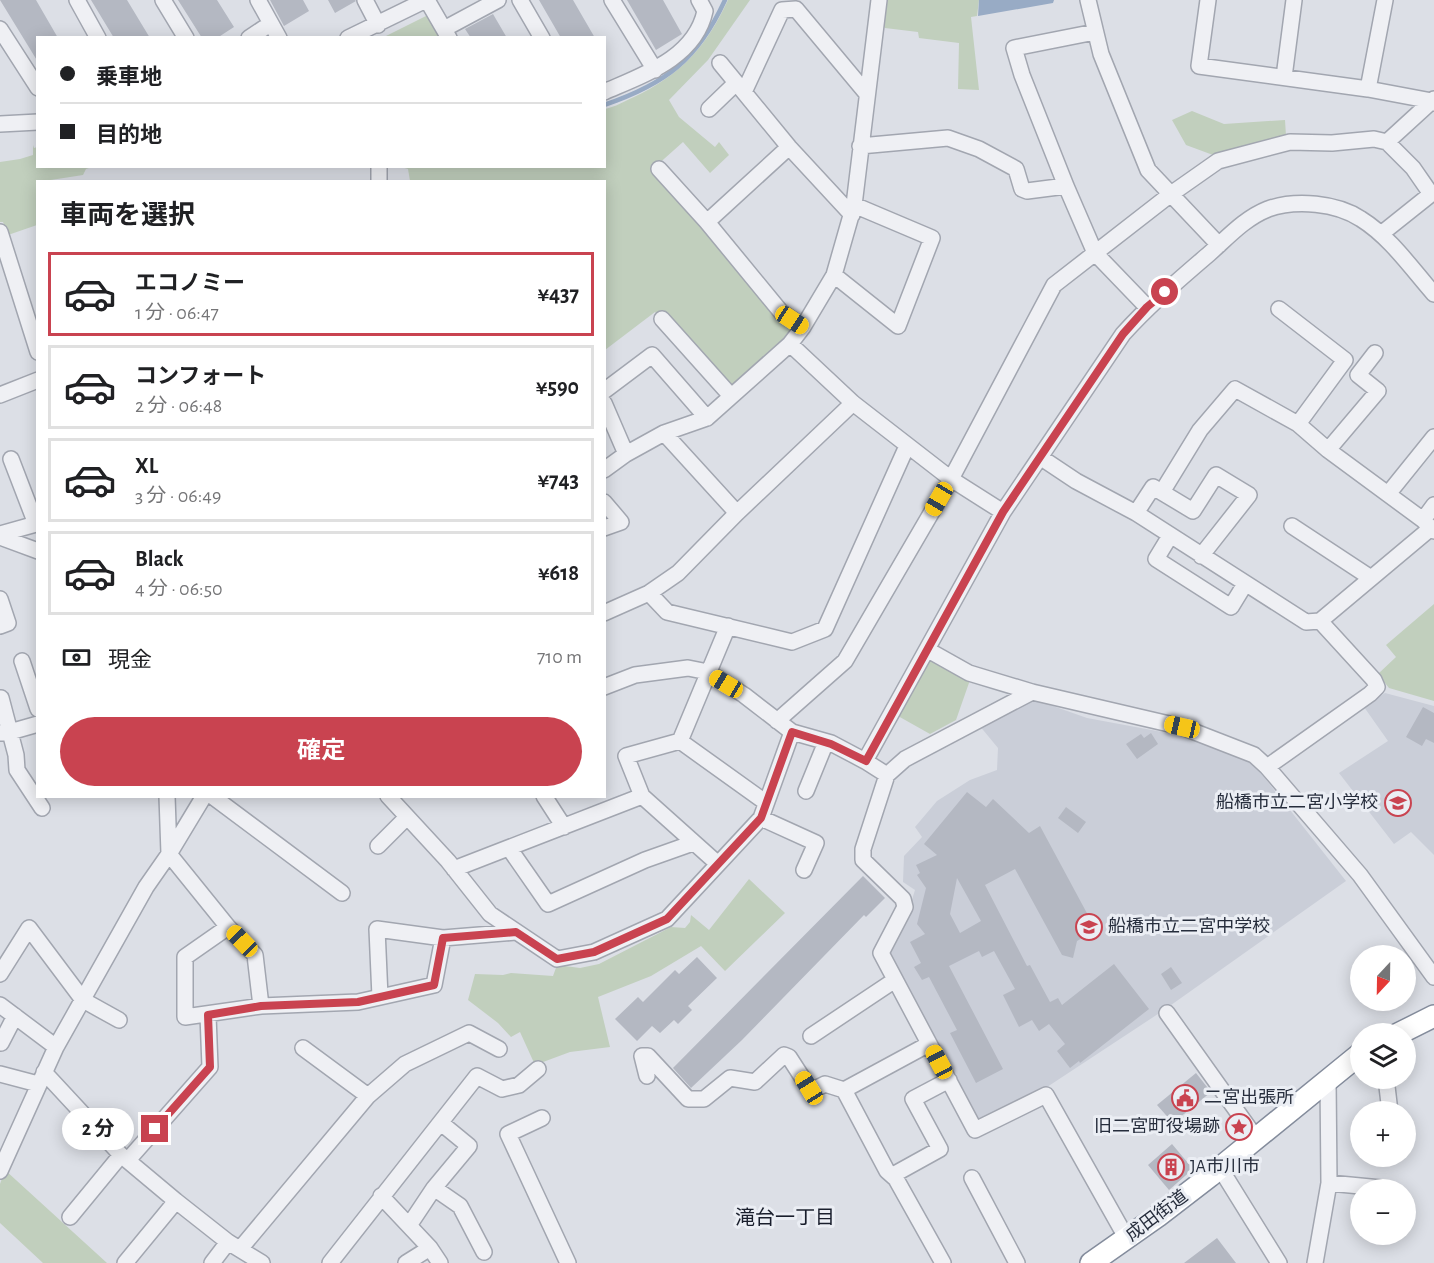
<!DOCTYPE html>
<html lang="ja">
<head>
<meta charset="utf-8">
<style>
  :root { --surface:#fff; --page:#f6f6f6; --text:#202124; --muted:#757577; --line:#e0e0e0; --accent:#c94350 }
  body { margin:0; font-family:"Alegreya Sans","Noto Sans JP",sans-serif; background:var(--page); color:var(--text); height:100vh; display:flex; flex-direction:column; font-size:22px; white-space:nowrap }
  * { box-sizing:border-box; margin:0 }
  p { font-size:20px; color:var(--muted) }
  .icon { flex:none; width:33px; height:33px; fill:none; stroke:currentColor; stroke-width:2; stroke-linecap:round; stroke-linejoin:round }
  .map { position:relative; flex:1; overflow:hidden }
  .sheet { position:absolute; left:36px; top:180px; width:570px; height:618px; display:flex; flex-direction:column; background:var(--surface); border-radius:0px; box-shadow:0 3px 15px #0003 }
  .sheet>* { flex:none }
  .guide { position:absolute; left:36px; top:36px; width:570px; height:132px; border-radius:0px; box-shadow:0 3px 15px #0003; display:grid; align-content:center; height:132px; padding:0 24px; background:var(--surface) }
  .needle { width:39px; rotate:202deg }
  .controls { position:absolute; left:1350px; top:945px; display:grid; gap:12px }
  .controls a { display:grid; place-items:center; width:66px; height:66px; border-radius:50%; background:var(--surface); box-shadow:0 3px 15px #0003; font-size:30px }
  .end { position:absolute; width:27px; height:27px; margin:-14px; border:8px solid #c94350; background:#fff; box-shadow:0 0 0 3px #fff }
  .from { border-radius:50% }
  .bubble { position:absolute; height:42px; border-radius:21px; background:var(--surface); box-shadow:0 3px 15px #0003; font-size:20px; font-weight:700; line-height:42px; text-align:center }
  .car { position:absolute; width:18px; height:36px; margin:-18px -9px; border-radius:8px; box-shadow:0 0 4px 2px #0007; background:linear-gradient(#f5c518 24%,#345 0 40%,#f5c518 0 76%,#345 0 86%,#f5c518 0) }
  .guide b { display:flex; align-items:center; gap:21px; height:57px; font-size:22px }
  .guide b+b { border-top:2px solid var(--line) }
  .guide i { width:15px; height:15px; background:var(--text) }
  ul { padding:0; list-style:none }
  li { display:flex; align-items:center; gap:18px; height:84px; margin:0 12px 9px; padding:0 12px; border:3px solid var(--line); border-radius:0px }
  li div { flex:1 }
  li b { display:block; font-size:22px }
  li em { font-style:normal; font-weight:700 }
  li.selected { border-color:var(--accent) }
  li>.icon { width:54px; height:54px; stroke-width:1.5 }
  h2 { padding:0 24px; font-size:27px; line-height:72px }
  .pay { display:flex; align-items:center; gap:15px; height:66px; padding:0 24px; font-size:22px }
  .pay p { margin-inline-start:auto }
  .action { display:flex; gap:12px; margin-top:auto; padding:12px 24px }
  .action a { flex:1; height:69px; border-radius:36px; background:var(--accent); color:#fff; font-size:24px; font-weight:700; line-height:69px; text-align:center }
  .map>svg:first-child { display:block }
  .built { fill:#caced8 }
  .green { fill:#c1cfbd }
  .water { fill:#98abc5 }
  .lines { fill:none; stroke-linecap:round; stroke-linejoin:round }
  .stream { stroke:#98abc5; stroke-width:4.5 }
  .building { fill:#b4b8c2; fill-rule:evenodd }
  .minor-casing { stroke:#a2a6b0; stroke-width:18 }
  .highway-casing { stroke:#848c9c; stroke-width:24 }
  .minor { stroke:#eff0f4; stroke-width:15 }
  .highway { stroke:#fff; stroke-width:21 }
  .route { stroke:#c94350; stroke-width:8 }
  .labels { text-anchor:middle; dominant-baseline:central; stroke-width:6; stroke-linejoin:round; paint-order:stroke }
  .poi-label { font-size:18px; fill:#262d3c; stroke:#ebeef4; text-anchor:start }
  .street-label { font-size:18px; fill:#262d3c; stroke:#ebeef4 }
  .neighbourhood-label { font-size:20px; fill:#191e2c; stroke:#ebeef4 }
</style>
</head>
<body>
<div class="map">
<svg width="1434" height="1263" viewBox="0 0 1434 1263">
  <rect width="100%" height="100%" fill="#dcdfe6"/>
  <!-- built -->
  <path class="built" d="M1385,693L1434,706V855L1411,832L1394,844L1339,773L1388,741L1364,707Z
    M1036,700L1087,718L1184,736L1252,762L1346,881L1164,1010L1041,1091L979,1122L885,952L911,903L915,890L903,882L904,856L922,837L915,827L937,801L970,780L997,770L998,748L979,725Z"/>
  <!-- green -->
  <path class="green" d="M728,0H750L708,60L669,100L679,117L715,147L719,142L729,155L710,173L683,142L655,167L798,333L731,396L655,312L605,350L604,182L410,181L408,169L401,167L604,166L605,109C615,107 625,101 634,97C682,74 706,47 728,0Z
    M885,0H979L977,16L971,17L979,90L958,89L959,43L919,38L918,32L885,28L881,24Z
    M428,15L441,38H382Z
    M1192,111L1224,124L1285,120L1286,136L1213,155L1186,145L1172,120Z
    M33,145L34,148L37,147L38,166L92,167L86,169L83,175L38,182L37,225L8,235L3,222H0V162L20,159L33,155Z
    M1434,604V701L1389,688L1378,674L1396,657L1386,645Z
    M933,660L970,680L956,720L930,734L898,716L927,662Z
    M749,879L785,913L725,971L701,946L651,976L598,997L610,1047L570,1052L535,1065L520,1032L511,1037L498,1023L468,1000L475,974L503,975L511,973L553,976L557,965L580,968L599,964L671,927L685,928L690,922L691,915L709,930Z
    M5,1170L107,1263H43L0,1223V1184Z"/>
  <!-- water -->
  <path class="water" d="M979,0H1054L1053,3L978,16Z"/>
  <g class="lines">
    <!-- stream -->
    <path class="stream" d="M604,105C666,84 698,59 725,0"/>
  </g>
  <!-- building -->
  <path class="building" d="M0,0H36L58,38H38V62Z
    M91,0H127L150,38H114Z
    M178,0H217L234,27L217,38H202Z
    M270,0H303L309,11L284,26Z
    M328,0H355L356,1L335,13Z
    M539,0H573L595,38H561Z
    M627,0H663L682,34L656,50Z
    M493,14L507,38H471L465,29Z
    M1423,707L1434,713V743L1426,739L1422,746L1406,737Z
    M1151,733L1158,744L1137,759L1126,744L1141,734L1144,738Z
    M967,792L986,807L993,799L1029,833L1040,826L1096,930L1077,941L1073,958L1062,955L1015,869L985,885L1027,966L1030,965L1050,1002L1058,998L1062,1005L1114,964L1149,1009L1080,1063L1079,1061L1070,1068L1057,1051L1065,1044L1049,1024L1039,1031L1032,1020L1019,1027L1003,995L1015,989L994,951L982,957L979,951L949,966L1003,1069L976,1083L950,1033L957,1030L929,977L922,980L914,967L921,963L910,942L925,934L917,924L926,888L917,875L920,873L916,865L937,855L924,844ZM957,878L981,921L960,933L950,914Z
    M1066,807L1086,822L1078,833L1058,818Z
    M863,876L885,898L866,917L864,915L742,1040L691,1088L673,1068Z
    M697,957L717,978L688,1006L692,1010L678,1024L674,1020L660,1033L652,1026L637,1041L615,1019L638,997L643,1002L675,970L679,974Z
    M1171,967L1182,983L1171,990L1161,974Z
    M1196,1073L1211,1092L1173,1123L1157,1105Z
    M1172,1144L1193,1169L1169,1190L1148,1165Z
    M1217,1238L1236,1263H1184Z"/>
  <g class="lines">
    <defs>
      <path id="minor" d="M77,0L98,38
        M163,0L186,38
        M258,0L279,38
        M365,0L378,25
        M427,0L449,38
        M520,0L542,38
        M612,0L655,70
        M1088,0L1101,54L1148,170L1219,245
        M1208,0L1199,66L1368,89L1432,101L1434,103
        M0,29L38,88
        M444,29L498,0
        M1095,32L1014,48L1022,75L1066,186L1095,253L1147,307
        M249,38L270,24
        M348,38L426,0
        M720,63L789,147L852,215
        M1284,77L1294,0
        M1368,89L1385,0
        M604,92C643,75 695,58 705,11L699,0
        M744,92L782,10L796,9L867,94
        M709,109L736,83
        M0,124L38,122
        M1387,142L1434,99
        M860,146L948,138L979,149L1016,169L1022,189L1027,191L1066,186
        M659,169L707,222L781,312L803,327
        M379,182V166
        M707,222L789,147
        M0,232L38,352
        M834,275L898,326L932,238L854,205
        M1279,309L1345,360L1298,424
        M662,319L731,396
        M790,344L853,403L951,479L1003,512
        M604,391L652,355L707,418
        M0,395L38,380
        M604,403L626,454
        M664,433L737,513
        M1328,450L1378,391L1358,375L1375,353
        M1040,457L1076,481L1136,513
        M604,470L626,454L664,433L707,418L790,344L803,327L834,275L854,205L879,0
        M1162,492L1200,430L1235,389L1298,424L1328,450L1423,520L1434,531
        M1388,494L1434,437
        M604,502L621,522L604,528
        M1423,520L1434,505
        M1292,526L1371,578
        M0,534L36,524L11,459
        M1170,536L1156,559L1231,607L1245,584
        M0,537L38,551
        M1201,556L1249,495L1216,475L1193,511L1153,487L1136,513L1306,622L1320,621L1374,680L1377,687L1370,694L1267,767
        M649,593L667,612L792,642L825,629L907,446
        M0,599L8,623L0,626
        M604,613L649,593L678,573L737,513L853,403
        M1320,621L1431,528
        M928,650L969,673L1032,692
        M22,661L38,709
        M604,687L635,675L688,668L708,672L744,695L792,732L831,743L865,761L887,775
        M1,698L16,755L17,770L42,808
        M777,721L845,661L951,479L1054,285L1171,194L1218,161L1290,142L1332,143L1374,139L1387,142L1413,168L1431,194L1381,234
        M0,733L10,732L38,724
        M680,741L728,626
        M865,761L1003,512L1123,334C1150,304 1180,279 1210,253C1228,237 1245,218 1268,209C1296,199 1337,203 1361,219C1390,237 1412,269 1434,294
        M806,791L826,742
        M167,796L169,854L228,927L185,957V1017L261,1006L358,1002L434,985L443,938
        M212,796L342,893
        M388,796L448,861L490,914L557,959L594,952L667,919L761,818L792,732
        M544,796L564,827
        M761,818L816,843L804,870
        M378,846L407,817
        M509,848L548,904L645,860L693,843
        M718,864L642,796L626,756L680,741L765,802
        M454,869L642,796
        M228,927L255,955L261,1006
        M0,974L29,928L83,1000L119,1020
        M380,997L377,929L443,938L516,932
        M0,1005L56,1047
        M1167,1013L1256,1138
        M811,1036L895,980
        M1,1043L15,1016
        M929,1044L844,1090L887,1171L896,1179L943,1263
        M303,1048L368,1096
        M44,1072L121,1155L176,1201L228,1242L262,1263
        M0,1074L38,1084
        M647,1076L642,1056H648L688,1099H704L730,1078L755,1082L784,1055L789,1057L809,1088L813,1090L825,1084L844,1090
        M1386,1078L1390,1112
        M542,1118L508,1134L568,1263
        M128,1160L210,1067L208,1015
        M1220,1168L1279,1263
        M0,1171L56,1047L146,887L169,854L204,796
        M893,1175L940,1149L913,1099L949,1080
        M972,1178L1017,1263
        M1329,1183L1381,1188V1190
        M434,1188L460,1206L484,1252
        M381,1196L430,1248L440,1263
        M70,1217L121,1155
        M410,1224L434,1188L469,1146L441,1123
        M1127,1239L1046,1095L975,1130L881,953L905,907L903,899L863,860V849L887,775L905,759L1032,692L1182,727L1254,755L1267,767L1360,875L1434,977
        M240,1249L368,1096L405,1064L469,1033L499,1049
        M125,1263L176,1201
        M212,1263L228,1242
        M330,1263L477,1076L502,1089L519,1085L538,1069
        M406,1263L430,1248
        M1315,1263L1329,1183L1328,1080"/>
      <path id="highway" d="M1398,1034L1434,1016
        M1091,1263L1158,1216L1210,1176L1360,1054"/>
    </defs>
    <!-- minor casing -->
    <use href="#minor" class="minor-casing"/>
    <!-- highway casing -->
    <use href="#highway" class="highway-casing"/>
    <!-- minor -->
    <use href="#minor" class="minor"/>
    <!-- highway -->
    <use href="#highway" class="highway"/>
  </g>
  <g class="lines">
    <!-- route -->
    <path class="route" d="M155,1129L210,1067L208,1015L261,1006L358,1002L434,985L443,938L516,932L557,959L594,952L667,919L761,818L792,732L831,744L866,761L1003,512L1123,334L1147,307L1165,292"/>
  </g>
  <!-- icons -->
  <defs>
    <symbol id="school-ring" viewBox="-11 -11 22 22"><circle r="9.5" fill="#ebeef4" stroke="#c94350" stroke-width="1.5"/><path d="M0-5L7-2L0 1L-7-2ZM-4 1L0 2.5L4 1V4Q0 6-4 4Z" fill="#c94350"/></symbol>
    <symbol id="civic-ring" viewBox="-11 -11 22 22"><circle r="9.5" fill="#ebeef4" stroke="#c94350" stroke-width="1.5"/><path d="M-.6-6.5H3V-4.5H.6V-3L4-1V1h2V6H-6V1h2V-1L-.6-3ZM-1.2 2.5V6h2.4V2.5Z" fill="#c94350"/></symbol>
    <symbol id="sight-ring" viewBox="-11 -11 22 22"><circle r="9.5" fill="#ebeef4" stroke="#c94350" stroke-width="1.5"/><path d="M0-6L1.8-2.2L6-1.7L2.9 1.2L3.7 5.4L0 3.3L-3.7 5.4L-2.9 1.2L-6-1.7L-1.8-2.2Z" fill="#c94350"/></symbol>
    <symbol id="building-ring" viewBox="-11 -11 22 22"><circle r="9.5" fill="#ebeef4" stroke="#c94350" stroke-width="1.5"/><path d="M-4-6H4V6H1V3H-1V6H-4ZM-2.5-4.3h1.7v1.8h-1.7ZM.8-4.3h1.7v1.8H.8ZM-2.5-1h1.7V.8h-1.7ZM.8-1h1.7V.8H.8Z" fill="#c94350"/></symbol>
  </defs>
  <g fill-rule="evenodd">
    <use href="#school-ring" x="1383" y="788" width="30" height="30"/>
    <use href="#school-ring" x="1074" y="912" width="30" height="30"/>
    <use href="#civic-ring" x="1170" y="1083" width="30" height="30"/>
    <use href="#sight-ring" x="1224" y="1112" width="30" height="30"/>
    <use href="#building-ring" x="1156" y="1152" width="30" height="30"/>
  </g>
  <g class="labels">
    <!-- poi labels -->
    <g class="poi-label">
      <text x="1378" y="803" text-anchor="end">船橋市立二宮小学校</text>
      <text x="1108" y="927">船橋市立二宮中学校</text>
      <text x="1204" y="1098">二宮出張所</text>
      <text x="1220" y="1127" text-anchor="end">旧二宮町役場跡</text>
      <text x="1190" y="1167">JA市川市</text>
    </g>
    <!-- street labels -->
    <g class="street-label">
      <text transform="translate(1157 1216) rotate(-37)">成田街道</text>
    </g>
    <!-- neighbourhood labels -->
    <g class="neighbourhood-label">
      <text x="785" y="1218">滝台一丁目</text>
    </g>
  </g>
</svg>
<div class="controls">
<a><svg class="needle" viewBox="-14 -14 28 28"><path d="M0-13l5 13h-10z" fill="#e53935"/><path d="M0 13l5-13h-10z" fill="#757577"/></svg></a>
<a><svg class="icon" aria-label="layers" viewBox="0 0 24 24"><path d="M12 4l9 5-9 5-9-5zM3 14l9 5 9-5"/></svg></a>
<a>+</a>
<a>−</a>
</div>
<i class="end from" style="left:1165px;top:292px"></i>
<i class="end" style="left:155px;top:1129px"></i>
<div class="bubble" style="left:62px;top:1108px;width:72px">2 分</div>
<i class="car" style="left:792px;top:320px;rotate:123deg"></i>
<i class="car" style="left:939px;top:499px;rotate:210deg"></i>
<i class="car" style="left:726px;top:684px;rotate:301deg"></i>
<i class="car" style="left:1182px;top:727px;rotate:283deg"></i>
<i class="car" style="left:242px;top:941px;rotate:316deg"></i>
<i class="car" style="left:939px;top:1062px;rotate:332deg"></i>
<i class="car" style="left:809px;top:1088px;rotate:328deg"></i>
<div class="guide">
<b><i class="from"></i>乗車地</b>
<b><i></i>目的地</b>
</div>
<section class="sheet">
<h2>車両を選択</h2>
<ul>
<li class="selected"><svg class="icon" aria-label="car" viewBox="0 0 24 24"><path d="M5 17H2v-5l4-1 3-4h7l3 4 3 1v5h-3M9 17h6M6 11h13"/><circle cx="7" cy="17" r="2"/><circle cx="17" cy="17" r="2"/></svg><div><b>エコノミー</b><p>1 分 · 06:47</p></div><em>¥437</em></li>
<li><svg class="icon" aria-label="car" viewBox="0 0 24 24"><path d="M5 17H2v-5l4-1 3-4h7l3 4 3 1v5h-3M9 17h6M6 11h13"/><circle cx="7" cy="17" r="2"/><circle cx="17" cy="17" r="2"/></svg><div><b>コンフォート</b><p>2 分 · 06:48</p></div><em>¥590</em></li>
<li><svg class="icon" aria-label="car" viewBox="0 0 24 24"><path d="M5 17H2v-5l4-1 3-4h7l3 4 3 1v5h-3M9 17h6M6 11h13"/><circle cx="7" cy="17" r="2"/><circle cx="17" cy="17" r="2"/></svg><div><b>XL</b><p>3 分 · 06:49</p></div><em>¥743</em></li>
<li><svg class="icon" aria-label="car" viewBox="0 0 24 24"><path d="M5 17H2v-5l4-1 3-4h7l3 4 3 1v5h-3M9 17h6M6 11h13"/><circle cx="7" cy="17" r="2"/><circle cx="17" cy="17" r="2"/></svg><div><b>Black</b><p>4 分 · 06:50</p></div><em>¥618</em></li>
</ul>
<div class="pay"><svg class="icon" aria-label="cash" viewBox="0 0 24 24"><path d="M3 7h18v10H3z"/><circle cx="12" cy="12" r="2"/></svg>現金<p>710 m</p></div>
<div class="action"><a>確定</a></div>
</section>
</div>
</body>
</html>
